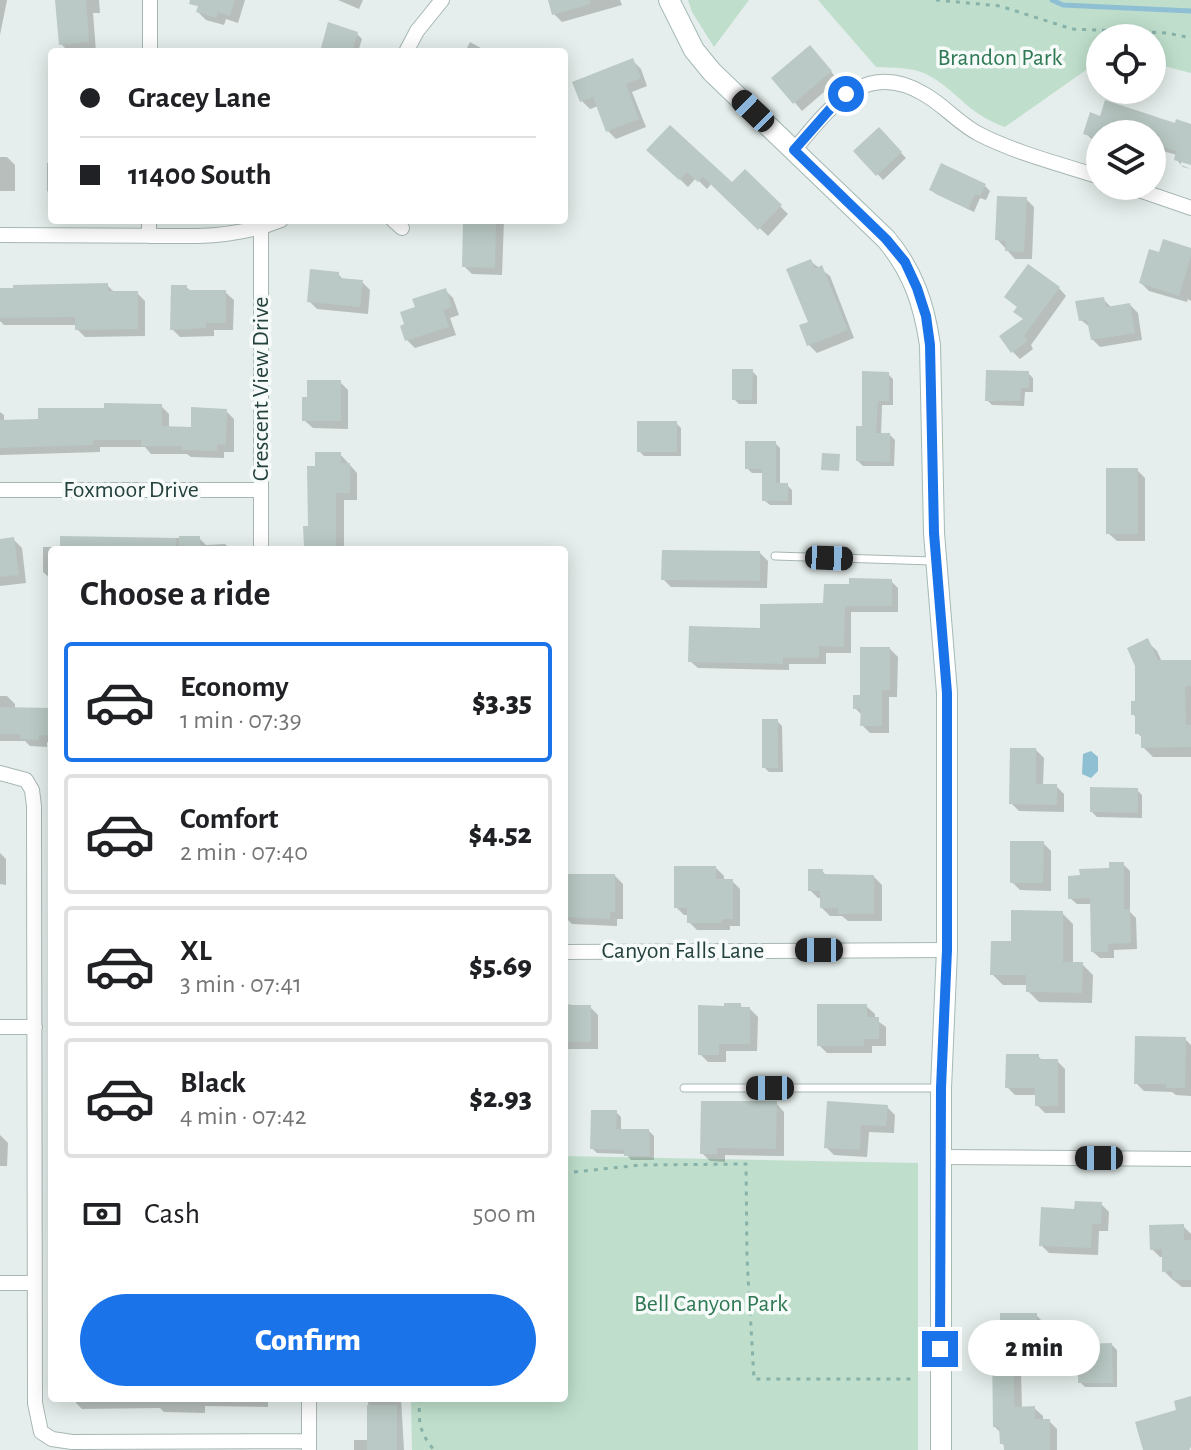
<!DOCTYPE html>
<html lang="en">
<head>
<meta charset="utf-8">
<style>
  :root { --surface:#fff; --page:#f6f6f6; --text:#202124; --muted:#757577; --line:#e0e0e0; --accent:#1a73e8 }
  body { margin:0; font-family:"Alegreya Sans",sans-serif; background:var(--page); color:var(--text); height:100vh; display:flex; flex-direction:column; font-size:30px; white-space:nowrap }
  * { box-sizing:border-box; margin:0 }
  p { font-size:26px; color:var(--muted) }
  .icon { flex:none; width:44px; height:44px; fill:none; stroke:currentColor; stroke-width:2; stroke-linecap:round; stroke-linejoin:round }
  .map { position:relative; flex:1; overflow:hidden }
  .details { position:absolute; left:48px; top:546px; width:520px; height:856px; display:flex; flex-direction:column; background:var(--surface); border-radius:8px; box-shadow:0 4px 20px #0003 }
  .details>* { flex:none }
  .hud { position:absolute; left:48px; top:48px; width:520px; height:176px; border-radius:8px; box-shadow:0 4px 20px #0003; display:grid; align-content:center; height:176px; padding:0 32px; background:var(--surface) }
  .fabs { position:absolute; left:1086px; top:24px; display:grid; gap:16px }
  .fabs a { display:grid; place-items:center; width:80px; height:80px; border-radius:50%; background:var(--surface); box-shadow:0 4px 20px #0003; font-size:40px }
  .end { position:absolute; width:36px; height:36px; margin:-18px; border:10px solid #1a73e8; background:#fff; box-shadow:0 0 0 4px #fff }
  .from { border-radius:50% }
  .bubble { position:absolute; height:56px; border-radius:28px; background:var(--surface); box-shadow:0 4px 20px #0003; font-size:26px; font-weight:800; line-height:56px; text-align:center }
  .car { position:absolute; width:24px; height:48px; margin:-24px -12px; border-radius:10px; box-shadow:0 0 6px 2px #0007; background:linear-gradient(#222 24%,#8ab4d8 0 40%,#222 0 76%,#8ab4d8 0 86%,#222 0) }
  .hud b { display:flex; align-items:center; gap:28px; height:76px; font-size:30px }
  .hud b+b { border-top:2px solid var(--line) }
  .hud i { width:20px; height:20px; background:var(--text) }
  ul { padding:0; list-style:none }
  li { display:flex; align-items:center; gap:24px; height:120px; margin:0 16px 12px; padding:0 16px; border:4px solid var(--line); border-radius:8px }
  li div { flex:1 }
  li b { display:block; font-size:30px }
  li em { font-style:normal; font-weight:800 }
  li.current { border-color:var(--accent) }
  li>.icon { width:72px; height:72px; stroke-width:1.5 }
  h2 { padding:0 32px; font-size:36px; line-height:96px }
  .pay { display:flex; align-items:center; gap:20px; height:88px; padding:0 32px; font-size:30px }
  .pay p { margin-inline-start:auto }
  .cta { display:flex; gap:16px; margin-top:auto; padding:16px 32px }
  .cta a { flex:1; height:92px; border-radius:48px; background:var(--accent); color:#fff; font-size:32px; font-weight:800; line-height:92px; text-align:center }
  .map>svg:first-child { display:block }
  .green { fill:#bfdfcc }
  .water { fill:#8ebfd3 }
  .shadow { fill:#0003 }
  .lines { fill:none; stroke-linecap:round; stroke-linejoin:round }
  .stream { stroke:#8ebfd3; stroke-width:5 }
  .building { fill:#bac9c5 }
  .lane-casing { stroke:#a7b7b4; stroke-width:9 }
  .street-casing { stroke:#a7b7b4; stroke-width:16 }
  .secondary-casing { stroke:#a3bab5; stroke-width:22 }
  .path { stroke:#86b2aa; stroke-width:3; stroke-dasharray:4 6; stroke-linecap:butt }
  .lane { stroke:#fff; stroke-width:7 }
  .street { stroke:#fff; stroke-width:14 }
  .secondary { stroke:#fff; stroke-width:20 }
  .route { stroke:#1a73e8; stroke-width:10 }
  .labels { text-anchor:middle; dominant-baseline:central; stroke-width:7; stroke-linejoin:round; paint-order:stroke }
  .park-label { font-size:24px; fill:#2e7854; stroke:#f6fbf9 }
  .street-label { font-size:24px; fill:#24413d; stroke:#f6fbf9 }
</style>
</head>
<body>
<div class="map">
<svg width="1191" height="1450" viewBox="0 0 1191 1450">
  <rect width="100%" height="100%" fill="#e5eeec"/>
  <!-- green -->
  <path class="green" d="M688,0H749L714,47L692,12Z
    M818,0H1191V73L1152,63V38H1100V68L1086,70L1005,127C967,114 956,89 926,74C911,67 892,68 876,67Z
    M564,1156L918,1163V1450H412L411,1398H564Z"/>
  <!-- water -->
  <path class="water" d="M1091,751L1098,757V771L1091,778L1082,774L1083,754Z"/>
  <!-- shadow -->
  <path class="shadow" d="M0,0H7L0,35Z
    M57,0H99L100,13H93L96,52H69L61,44Z
    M202,0H245L238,23L226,19L224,25L206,20L198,12Z
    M338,0H363L359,9Z
    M550,0H620L622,5L562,22L554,14Z
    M357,34L362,39L358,52H322Z
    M470,42L488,52H465Z
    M818,56L838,80L802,111L774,78Z
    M633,61L641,69L647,86L632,92L646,127L616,139L608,131L598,106L590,109L582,101Z
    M1102,118L1191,126V164L1181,160V165L1191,169L1183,167L1176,159L1177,155L1152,148V134H1100V143L1093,140L1085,133Z
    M878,129L906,158L883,180L856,151Z
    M649,150L732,185L745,172L788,214L768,236L712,183L707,189L696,178L688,187Z
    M0,157H7L15,165V191H0Z
    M47,163H52V196L47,191Z
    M985,186L990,191L986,200L980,198L974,212L936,194L931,189Z
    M1026,199L1034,207L1032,259H1015L997,239Z
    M465,220H504L502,275L472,274L464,266Z
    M1191,250V301L1188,299L1187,302L1149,291L1141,283Z
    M810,261L830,276L854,338L817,353L809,345Z
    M338,274L345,281L362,282L370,290L368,314L317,309L309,301Z
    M107,285L115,293H137L145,301V336L85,337L77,329V325H4L0,321V290Z
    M186,287L192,292H225L234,300L233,330H214V336L180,337L172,329Z
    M1059,288L1066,296L1031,345L1033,349L1020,359L1012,351L1025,320Z
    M445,290L453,298L459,315L450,318L456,335L415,348L407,340L417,309Z
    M1103,299L1112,308L1130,305L1138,313L1142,340L1100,347L1092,339L1091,328L1081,320Z
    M752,371L757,376V404H739L734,399Z
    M1028,373L1033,378V392H1025L1024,406L992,405L987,400Z
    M888,374L893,379V405H882L881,435H890L895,440L894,466H863L858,461L864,428Z
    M340,382L348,390V429L313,428L304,420Z
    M161,406L169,414V428L192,429L226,411L234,419V452H224V458L191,457L187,454H151L145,447H100V452L0,455V412L4,415V422L40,421L106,410Z
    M676,423L681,428V456H644L639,451Z
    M775,443L780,448V485H787L792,490V505H770L764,500V473H752L747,468Z
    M340,454L357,473V500H344V550H309L306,546L318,468Z
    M1137,470L1145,478V541H1117L1108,533Z
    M106,538H199L206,545L225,544L231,550H52V580L43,572V547H62Z
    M14,540L22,548L26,583L0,586V541Z
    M760,553L768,561L767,588L671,587L663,579Z
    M891,581L898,588V612H851V653H826V664H789V670L698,668L690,661L762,630Z
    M1147,641L1157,651L1162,662H1191V757H1153L1143,747V738L1137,733V719L1133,714L1137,703Z
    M890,649L898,657L897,697H889V733H870L862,725V715L855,708Z
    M0,696H7L15,704V709L52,710V743L47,742V747L30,746L25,741H0Z
    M777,721L782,726L783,772H769L764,767Z
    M1036,750L1044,758L1043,786H1056L1064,794V812L1019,811L1011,803Z
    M1137,790L1142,795V818L1097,817L1092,812Z
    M1043,843L1051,851V891L1020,890L1012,882Z
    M0,853L6,859V885L0,884Z
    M1123,864L1130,871V912L1136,918L1137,949L1114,950V958H1100L1093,952L1092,904H1077L1070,898Z
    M716,868L724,876V881H732L740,889V926H730V930H697L689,922V915H684L676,907Z
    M822,871L827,876L874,877L882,885V921H848L842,916H830L822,908V898H818L810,890Z
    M615,876L623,884V919H617V926L572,924L564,916V878Z
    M1062,913L1073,924V964H1082L1093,975L1092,1003L1039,1002L1028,991V985H1003L992,974L1012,943Z
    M564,1004L590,1007L598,1015V1049H564Z
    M740,1005L744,1009H750L758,1017L757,1051H726V1062H708L700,1054Z
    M866,1006L875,1014V1019L886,1027V1046H872V1053H827L819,1045Z
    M1185,1039L1191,1045V1096L1176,1095L1172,1092L1144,1091L1136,1083Z
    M1038,1056L1043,1061H1057L1065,1069V1113H1045L1037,1105V1095H1015L1007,1087Z
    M776,1103L784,1112V1156L725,1155V1162L710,1161L702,1153Z
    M887,1107L895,1115L894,1133L869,1132L867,1157L834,1155L826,1147Z
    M616,1112L621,1117V1131H649L654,1136V1160H631L626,1154L597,1153L592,1148Z
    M0,1135L8,1143L7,1166H0Z
    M1101,1204L1109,1212L1108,1231H1099L1098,1255L1049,1253L1041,1245L1076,1211Z
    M1183,1226L1191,1234V1287H1182L1172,1279L1164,1271V1257H1160L1152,1249Z
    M1036,1315L1044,1323V1328L1055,1336V1372H1021L1022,1409L1034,1408L1043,1416V1421H1049L1057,1429V1450H1007L1002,1443L1001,1433L995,1427L1002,1350Z
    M1112,1345L1117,1350V1387H1085L1080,1382Z
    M76,1398H268V1407L205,1406V1413L164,1412L160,1408L82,1409L76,1403Z
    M368,1398H401L404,1450H354V1440H369Z"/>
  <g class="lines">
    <!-- stream -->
    <path class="stream" d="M1052,0L1063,5L1191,11"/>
  </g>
  <!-- building -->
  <path class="building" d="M55,0H86L89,42L59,45Z
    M190,0H235L230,16L218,12L216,18L196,12L198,6L189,4Z
    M548,0H590L591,4L552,15Z
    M328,22L358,32L352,52H320Z
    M810,45L832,71L793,104L771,78Z
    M633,58L641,78L626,84L639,119L606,132L593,97L580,102L572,82Z
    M1105,100L1175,123L1176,119L1191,124V165L1174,160L1176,151L1156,145L1159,134H1100V139L1083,134L1090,112L1100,116Z
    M670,125L732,182L745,169L782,205L758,230L703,177L698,182L687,172L679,180L646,150Z
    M879,127L902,152L876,176L853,151Z
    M941,163L986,184L980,196L975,194L968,209L929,190Z
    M997,196L1027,197L1024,252L1005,251L1006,241L995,240Z
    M463,220H496L495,268L462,267Z
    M1163,239L1191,248V256L1179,296L1139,283L1149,249L1159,252Z
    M811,259L815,269L822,265L848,330L807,346L799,325L808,322L786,269Z
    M1028,264L1060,287L1024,336L1028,341L1011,353L999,336L1023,319L1013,312L1017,307L1004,297Z
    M310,269L339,272V278L363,280L360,307L307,302Z
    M108,283V291H138V329L75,330V317L0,318V288H13V285Z
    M171,285H187V290H226V323H206V328L170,330Z
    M446,288L452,307L443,310L449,327L405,341L400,326L404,324L400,312L415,307L412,299Z
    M1104,297L1106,307L1130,303L1135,333L1091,340L1087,320L1079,321L1075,301Z
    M732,369H753L752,400H732Z
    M986,370L1029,371V388H1021L1020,401H985Z
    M862,371L889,372V401H878L876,433H890V462L856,461V426H862Z
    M307,380H341V421H302V397H307Z
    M104,403L162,404V426L191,427V407L227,409L226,445L217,444V451L181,450V446H141V440H93V445L0,448V420L38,419V408H104Z
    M637,421H677V452H637Z
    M745,441H776V483H788V501H762V469H745Z
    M315,452H341V463H350V493H336V550H310V547H304L303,526H308L307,466H315Z
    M822,453L840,454L839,471L821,470Z
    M1106,468H1138V534H1106Z
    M60,536L176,538V550H60Z
    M179,536H200V550H179Z
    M14,537L19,575L0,577V539Z
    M662,550L760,551V581L661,580Z
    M849,578L892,579V606H845L844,647L819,646V658H783V664L688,662L689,626L760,628V604L823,603L824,584H849Z
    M1148,638L1158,660H1191V686H1185L1186,725H1191V747L1141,748V734H1135V715H1131V701H1135V666L1127,648Z
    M860,647H890V690H882V726H860L861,709H853V695H860Z
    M0,707L52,708V736L39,735V740L20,739V734H0Z
    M762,719H778V768H762Z
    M1010,748H1036V784H1057V805L1009,804Z
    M1090,787L1138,788V813L1090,812Z
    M1010,841H1044L1043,883H1010Z
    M1109,862H1124V909H1130L1131,943L1108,944V952H1091L1090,898L1068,899V876L1080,875L1079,869L1109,868Z
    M674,866H716V879H733V919H722V923H687V908H674Z
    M808,869H823V874L874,875V914H838V908H820V891H808Z
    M564,874H615V912H610V919L564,917Z
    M1011,910L1063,911V962H1083L1082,993L1026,992V975H990L991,941H1011Z
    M724,1003H741V1007H750V1044H719V1055H698V1005L724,1006Z
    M817,1004H867V1017H879V1039H864V1046H817Z
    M564,1005H591V1042H564Z
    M1135,1036L1186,1037L1185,1088H1166V1084H1134Z
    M1006,1054H1039V1059H1058V1106H1035V1088H1005Z
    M701,1101H777L776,1149L717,1148V1154H700Z
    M827,1101L888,1105L886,1126L861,1125L860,1150L824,1148Z
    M591,1110H617L616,1129H649L650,1156H624V1150L590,1149Z
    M1075,1201L1102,1202L1101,1224H1092L1091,1248L1039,1246L1041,1207L1074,1209Z
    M1184,1224V1240H1191V1280H1172V1271L1162,1272V1249L1150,1250L1149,1225Z
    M1000,1313H1037V1326H1047V1365H1014V1397L1015,1407L1035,1406V1419H1050V1450H1004V1444H1000L999,1427H993L992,1348H1000Z
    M1112,1343L1113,1383H1078V1344Z
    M1191,1396V1447L1189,1450H1143L1135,1422L1176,1410L1174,1401Z
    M367,1405H397V1450H367Z"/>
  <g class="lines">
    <defs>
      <path id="lane" d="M775,556L933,561
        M684,1088H938"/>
      <path id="street" d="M150,52V0
        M406,52L417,31L442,0
        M794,150C829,109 864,58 924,94C944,105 958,123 979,134C1016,153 1060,164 1100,177
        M1127,186L1191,208
        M393,220L402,228
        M0,235L198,236C227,235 254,231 281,220
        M149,236V220
        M0,490H261
        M261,550V228
        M0,773L26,780L32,790L34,806L35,1403L41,1432L52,1439L72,1442L309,1441
        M564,952L947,950
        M0,1027H35
        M941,1157L1191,1159
        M0,1283H35
        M309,1450V1398"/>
      <path id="secondary" d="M669,0L694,50L712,72L886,239C913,271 924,304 930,345L934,533L947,693V950L941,1088V1450"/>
    </defs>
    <!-- lane casing -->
    <use href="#lane" class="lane-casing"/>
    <!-- street casing -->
    <use href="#street" class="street-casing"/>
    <!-- secondary casing -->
    <use href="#secondary" class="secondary-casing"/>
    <!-- path -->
    <path class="path" d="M936,0L1000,6L1072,29L1167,33L1191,38
      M564,1173L641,1165L746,1164L747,1259L754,1379H911
      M420,1398C418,1421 419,1432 434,1450"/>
    <!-- lane -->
    <use href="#lane" class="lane"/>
    <!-- street -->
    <use href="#street" class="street"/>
    <!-- secondary -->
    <use href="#secondary" class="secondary"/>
  </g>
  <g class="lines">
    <!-- route -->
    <path class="route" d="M846,94L831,108L794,150L886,239L905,262L917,288L926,316L930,345L934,533L947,693V950L941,1088L940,1349"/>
  </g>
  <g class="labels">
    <!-- park labels -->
    <g class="park-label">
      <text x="1000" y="58">Brandon Park</text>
      <text x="711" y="1304">Bell Canyon Park</text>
    </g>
    <!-- street labels -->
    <g class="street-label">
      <text transform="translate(261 389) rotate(-90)">Crescent View Drive</text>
      <text x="131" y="490">Foxmoor Drive</text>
      <text x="683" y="951">Canyon Falls Lane</text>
    </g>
  </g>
</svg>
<div class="fabs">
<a><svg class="icon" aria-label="locate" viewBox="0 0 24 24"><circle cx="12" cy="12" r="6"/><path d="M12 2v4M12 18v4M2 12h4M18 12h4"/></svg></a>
<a><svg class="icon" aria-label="layers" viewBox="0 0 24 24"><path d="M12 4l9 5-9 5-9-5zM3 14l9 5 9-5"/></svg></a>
</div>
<i class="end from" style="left:846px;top:94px"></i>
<i class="end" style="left:940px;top:1349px"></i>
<div class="bubble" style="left:968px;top:1320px;width:132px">2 min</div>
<i class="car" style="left:753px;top:111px;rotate:314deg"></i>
<i class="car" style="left:829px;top:558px;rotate:92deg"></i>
<i class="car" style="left:819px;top:950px;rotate:270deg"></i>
<i class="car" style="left:770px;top:1088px;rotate:270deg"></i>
<i class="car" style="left:1099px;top:1158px;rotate:270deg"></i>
<div class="hud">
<b><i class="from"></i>Gracey Lane</b>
<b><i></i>11400 South</b>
</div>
<section class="details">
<h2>Choose a ride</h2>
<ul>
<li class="current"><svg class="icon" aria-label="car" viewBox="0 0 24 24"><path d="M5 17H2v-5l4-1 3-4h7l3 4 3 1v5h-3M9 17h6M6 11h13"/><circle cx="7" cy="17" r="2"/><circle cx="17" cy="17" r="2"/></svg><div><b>Economy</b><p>1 min · 07:39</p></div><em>$3.35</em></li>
<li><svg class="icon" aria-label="car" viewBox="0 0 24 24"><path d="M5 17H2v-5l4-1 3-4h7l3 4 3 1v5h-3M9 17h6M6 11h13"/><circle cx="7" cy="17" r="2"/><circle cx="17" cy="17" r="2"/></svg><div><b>Comfort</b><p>2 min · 07:40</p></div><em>$4.52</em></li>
<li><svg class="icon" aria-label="car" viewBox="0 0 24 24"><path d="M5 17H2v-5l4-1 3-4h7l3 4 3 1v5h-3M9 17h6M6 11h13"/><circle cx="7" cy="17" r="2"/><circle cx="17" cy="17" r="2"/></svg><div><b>XL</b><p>3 min · 07:41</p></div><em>$5.69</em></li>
<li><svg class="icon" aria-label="car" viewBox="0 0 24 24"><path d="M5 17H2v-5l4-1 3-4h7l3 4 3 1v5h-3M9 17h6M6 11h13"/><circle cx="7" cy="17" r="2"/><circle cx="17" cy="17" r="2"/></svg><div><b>Black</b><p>4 min · 07:42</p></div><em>$2.93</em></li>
</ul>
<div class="pay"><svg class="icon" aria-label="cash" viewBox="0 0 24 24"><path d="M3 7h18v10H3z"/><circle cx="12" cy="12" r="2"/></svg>Cash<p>500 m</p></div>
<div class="cta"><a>Confirm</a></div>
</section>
</div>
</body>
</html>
